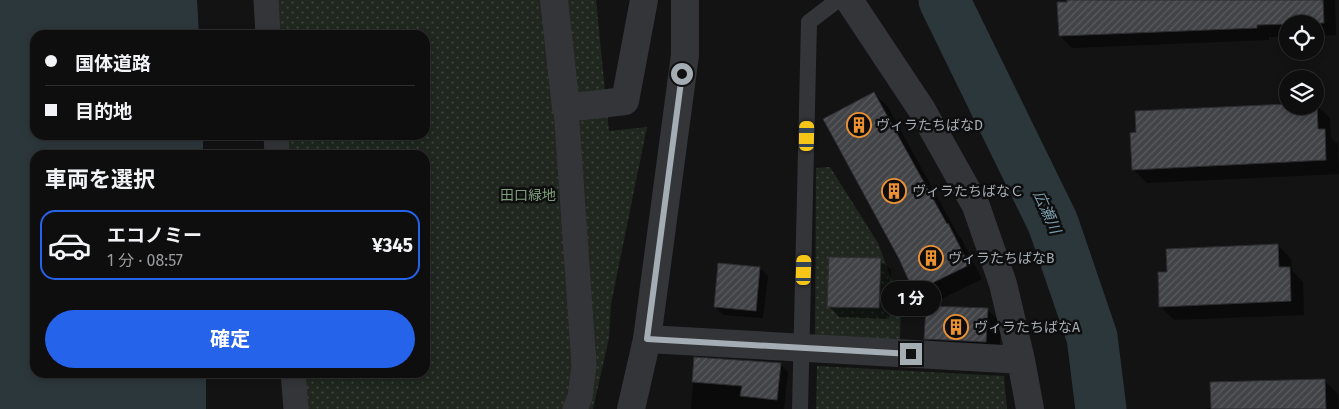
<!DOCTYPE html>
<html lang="ja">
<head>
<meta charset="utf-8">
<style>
  :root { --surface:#0e0e0f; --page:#171718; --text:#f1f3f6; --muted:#9b9c9e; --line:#2e2e2f; --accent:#2563eb }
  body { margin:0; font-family:"Fira Sans","Noto Sans JP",sans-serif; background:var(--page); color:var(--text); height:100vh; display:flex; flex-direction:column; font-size:19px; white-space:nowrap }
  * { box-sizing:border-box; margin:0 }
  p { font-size:16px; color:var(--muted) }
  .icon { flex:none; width:28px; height:28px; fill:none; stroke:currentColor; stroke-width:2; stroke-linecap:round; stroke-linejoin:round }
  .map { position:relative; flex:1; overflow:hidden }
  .panel { position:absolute; left:30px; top:150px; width:400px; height:228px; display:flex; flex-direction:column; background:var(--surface); border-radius:15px; box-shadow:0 2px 8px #0003,0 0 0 1px var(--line) }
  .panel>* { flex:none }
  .hud { position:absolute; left:30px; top:30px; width:400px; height:110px; border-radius:15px; box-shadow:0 2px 8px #0003,0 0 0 1px var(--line); display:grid; align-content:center; height:110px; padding:0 15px; background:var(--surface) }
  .tools { position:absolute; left:1279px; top:15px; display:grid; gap:10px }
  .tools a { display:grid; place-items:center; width:45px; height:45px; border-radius:50%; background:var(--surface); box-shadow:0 2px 8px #0003,0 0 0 1px var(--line); font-size:25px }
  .end { position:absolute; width:22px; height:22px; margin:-11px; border:6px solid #a4acb4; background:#111; box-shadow:0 0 0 2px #111 }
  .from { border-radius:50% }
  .bubble { position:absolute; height:35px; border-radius:18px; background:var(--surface); box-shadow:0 2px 8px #0003,0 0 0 1px var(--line); font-size:16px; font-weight:700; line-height:35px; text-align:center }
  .car { position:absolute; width:15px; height:30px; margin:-15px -8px; border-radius:6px; box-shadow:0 0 4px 1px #0007; background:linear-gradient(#f5c518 24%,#345 0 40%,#f5c518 0 76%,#345 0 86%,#f5c518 0) }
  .hud b { display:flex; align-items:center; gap:18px; height:48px; font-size:19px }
  .hud b+b { border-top:1px solid var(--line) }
  .hud i { width:12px; height:12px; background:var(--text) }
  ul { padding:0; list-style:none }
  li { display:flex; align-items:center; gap:15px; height:70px; margin:0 10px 8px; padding:0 5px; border:2px solid transparent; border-radius:15px }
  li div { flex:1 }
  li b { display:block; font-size:19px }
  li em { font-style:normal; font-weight:700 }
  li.active { border-color:var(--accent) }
  li>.icon { width:45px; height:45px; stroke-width:1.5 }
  h2 { padding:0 15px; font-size:22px; line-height:60px }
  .primary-button { display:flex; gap:10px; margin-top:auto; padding:10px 15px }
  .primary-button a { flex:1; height:58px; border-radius:30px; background:var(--accent); color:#fff; font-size:20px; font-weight:700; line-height:58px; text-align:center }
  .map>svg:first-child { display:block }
  .park { fill:url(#park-dots) }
  .water { fill:#2c373c }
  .shadow { fill:#0007 }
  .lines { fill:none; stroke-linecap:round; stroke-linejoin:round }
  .river { stroke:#2c373c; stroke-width:51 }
  .building { fill:url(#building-hatch); stroke:#2d2d30 }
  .service { stroke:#343539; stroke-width:16 }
  .pedestrian { stroke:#343539; stroke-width:25 }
  .minor { stroke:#343539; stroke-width:28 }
  .tertiary { stroke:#343539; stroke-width:28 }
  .route { stroke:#a4acb4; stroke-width:6 }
  .labels { text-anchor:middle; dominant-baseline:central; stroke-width:5; stroke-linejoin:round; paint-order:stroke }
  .poi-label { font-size:14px; fill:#a4acb4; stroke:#0e0e0f; text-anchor:start }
  .park-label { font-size:14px; fill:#7f9f7c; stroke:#0e0e0f }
  .water-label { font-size:15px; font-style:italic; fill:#7c9faf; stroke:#0e0e0f }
</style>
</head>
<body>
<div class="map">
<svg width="1339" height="409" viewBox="0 0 1339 409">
  <defs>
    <pattern id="park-dots" width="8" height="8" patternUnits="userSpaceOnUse" patternTransform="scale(1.25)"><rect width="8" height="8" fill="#1f271f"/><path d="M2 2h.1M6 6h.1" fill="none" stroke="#3d443d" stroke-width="1.8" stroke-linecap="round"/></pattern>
    <pattern id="building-hatch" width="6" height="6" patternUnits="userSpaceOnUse" patternTransform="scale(1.25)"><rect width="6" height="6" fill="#424347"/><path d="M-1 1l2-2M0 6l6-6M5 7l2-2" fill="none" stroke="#5a5b5f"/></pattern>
  </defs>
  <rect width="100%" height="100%" fill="#131314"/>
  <!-- park -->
  <path class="park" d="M261,0H596L609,131L647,127L611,304L609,338L593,409H290L287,373L425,372V155H272L271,135H425V35H264Z
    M830,167L878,243L901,305L900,341L815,337L816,168Z
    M817,366L1004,376L1007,409H816Z"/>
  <!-- water -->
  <path class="water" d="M0,0H197L199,35H35V135H203V155H35V372L206,373V409H0Z"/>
  <!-- shadow -->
  <path class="shadow" d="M1068,0H1335L1336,35L1315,36V24H1288V37H1269V40L1072,48L1060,36Z
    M874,94L888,107L958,235L961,238L982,279L929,305L915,291L824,120Z
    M1315,104L1330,118L1331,138L1338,144L1339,174L1147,183L1133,169L1288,106H1315Z
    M1278,245L1291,259L1292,271L1303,282L1304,315L1174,320L1160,306L1168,273Z
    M880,260L891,270L889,319L839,317L829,306Z
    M760,268L768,276L763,318L723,315L715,307Z
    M987,309L1001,323L999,356L939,352L926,338Z
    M695,359L780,364L788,372L784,409H691Z
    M1324,380L1338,394L1339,409H1205Z"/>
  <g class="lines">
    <!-- river -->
    <path class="river" d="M944,0L1053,223L1092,337L1101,409"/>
  </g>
  <!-- building -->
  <path class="building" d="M1067,0H1323L1324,23L1257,25V28L1059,36L1057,2H1067Z
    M874,92L947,224L948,223L969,265L914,292L899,259L823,119Z
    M1315,103H1317L1318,129H1325L1326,160L1132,170L1130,133L1136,132L1135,111L1288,104V106H1315Z
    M1278,244L1279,267H1290L1291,301L1159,307L1158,272H1167L1166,249Z
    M829,257L881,258L879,308L827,307Z
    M718,263L760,267L756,311L714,307Z
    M926,306L988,308L986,342L924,339Z
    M694,357L781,363L777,400L740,396L742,386L692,382Z
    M1325,379L1326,409H1211L1210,382Z"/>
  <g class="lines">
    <!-- service -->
    <path class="service" d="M800,409L809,22L838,0"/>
    <!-- pedestrian -->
    <path class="pedestrian" d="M266,0L268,35
      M566,108L584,365L580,397L575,409
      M276,135L277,155
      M293,372L296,409"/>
    <!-- minor -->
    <path class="minor" d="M554,0L566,108L625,101L644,0
      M849,0L922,110L976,206L1003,284L1021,360L1030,409
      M647,339L1021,360"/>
    <!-- tertiary -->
    <path class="tertiary" d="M631,409L647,339L685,55V0"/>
  </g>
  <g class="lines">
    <!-- route -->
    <path class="route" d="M682,74L647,339L911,354"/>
  </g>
  <!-- icons -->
  <defs>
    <symbol id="building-ring" viewBox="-11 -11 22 22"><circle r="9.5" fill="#0e0e0f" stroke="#ec9233" stroke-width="1.5"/><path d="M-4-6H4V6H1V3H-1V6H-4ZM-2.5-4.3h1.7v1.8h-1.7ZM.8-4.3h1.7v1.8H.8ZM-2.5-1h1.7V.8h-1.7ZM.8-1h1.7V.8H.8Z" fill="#ec9233"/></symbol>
  </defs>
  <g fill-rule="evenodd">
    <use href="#building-ring" x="845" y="111" width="28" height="28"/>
    <use href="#building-ring" x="880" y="177" width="28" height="28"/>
    <use href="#building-ring" x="917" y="244" width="28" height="28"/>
    <use href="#building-ring" x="942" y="313" width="28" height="28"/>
  </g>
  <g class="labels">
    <!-- poi labels -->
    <g class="poi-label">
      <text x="876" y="125">ヴィラたちばなD</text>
      <text x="912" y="191">ヴィラたちばなＣ</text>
      <text x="948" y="258">ヴィラたちばなB</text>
      <text x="974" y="327">ヴィラたちばなA</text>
    </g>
    <!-- park labels -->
    <g class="park-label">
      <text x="528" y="195">田口緑地</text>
    </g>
    <!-- water labels -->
    <g class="water-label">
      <text transform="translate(1047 212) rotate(66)">広瀬川</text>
    </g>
  </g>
</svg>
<div class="tools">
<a><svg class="icon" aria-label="locate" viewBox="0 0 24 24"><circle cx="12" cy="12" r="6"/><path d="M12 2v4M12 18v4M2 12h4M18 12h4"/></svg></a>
<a><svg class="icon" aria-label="layers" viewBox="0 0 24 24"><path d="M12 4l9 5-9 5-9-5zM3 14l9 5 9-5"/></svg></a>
</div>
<i class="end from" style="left:682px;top:74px"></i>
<i class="end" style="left:911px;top:354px"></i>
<div class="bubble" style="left:881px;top:281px;width:60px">1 分</div>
<i class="car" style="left:807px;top:136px;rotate:1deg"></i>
<i class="car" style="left:804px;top:270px;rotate:2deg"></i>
<div class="hud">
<b><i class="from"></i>国体道路</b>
<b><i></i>目的地</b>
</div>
<section class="panel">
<h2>車両を選択</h2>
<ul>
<li class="active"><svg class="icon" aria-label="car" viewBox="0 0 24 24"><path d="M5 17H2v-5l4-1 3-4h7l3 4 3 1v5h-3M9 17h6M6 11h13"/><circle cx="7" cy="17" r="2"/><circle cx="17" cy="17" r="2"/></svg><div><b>エコノミー</b><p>1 分 · 08:57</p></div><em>¥345</em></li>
</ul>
<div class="primary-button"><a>確定</a></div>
</section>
</div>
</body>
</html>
